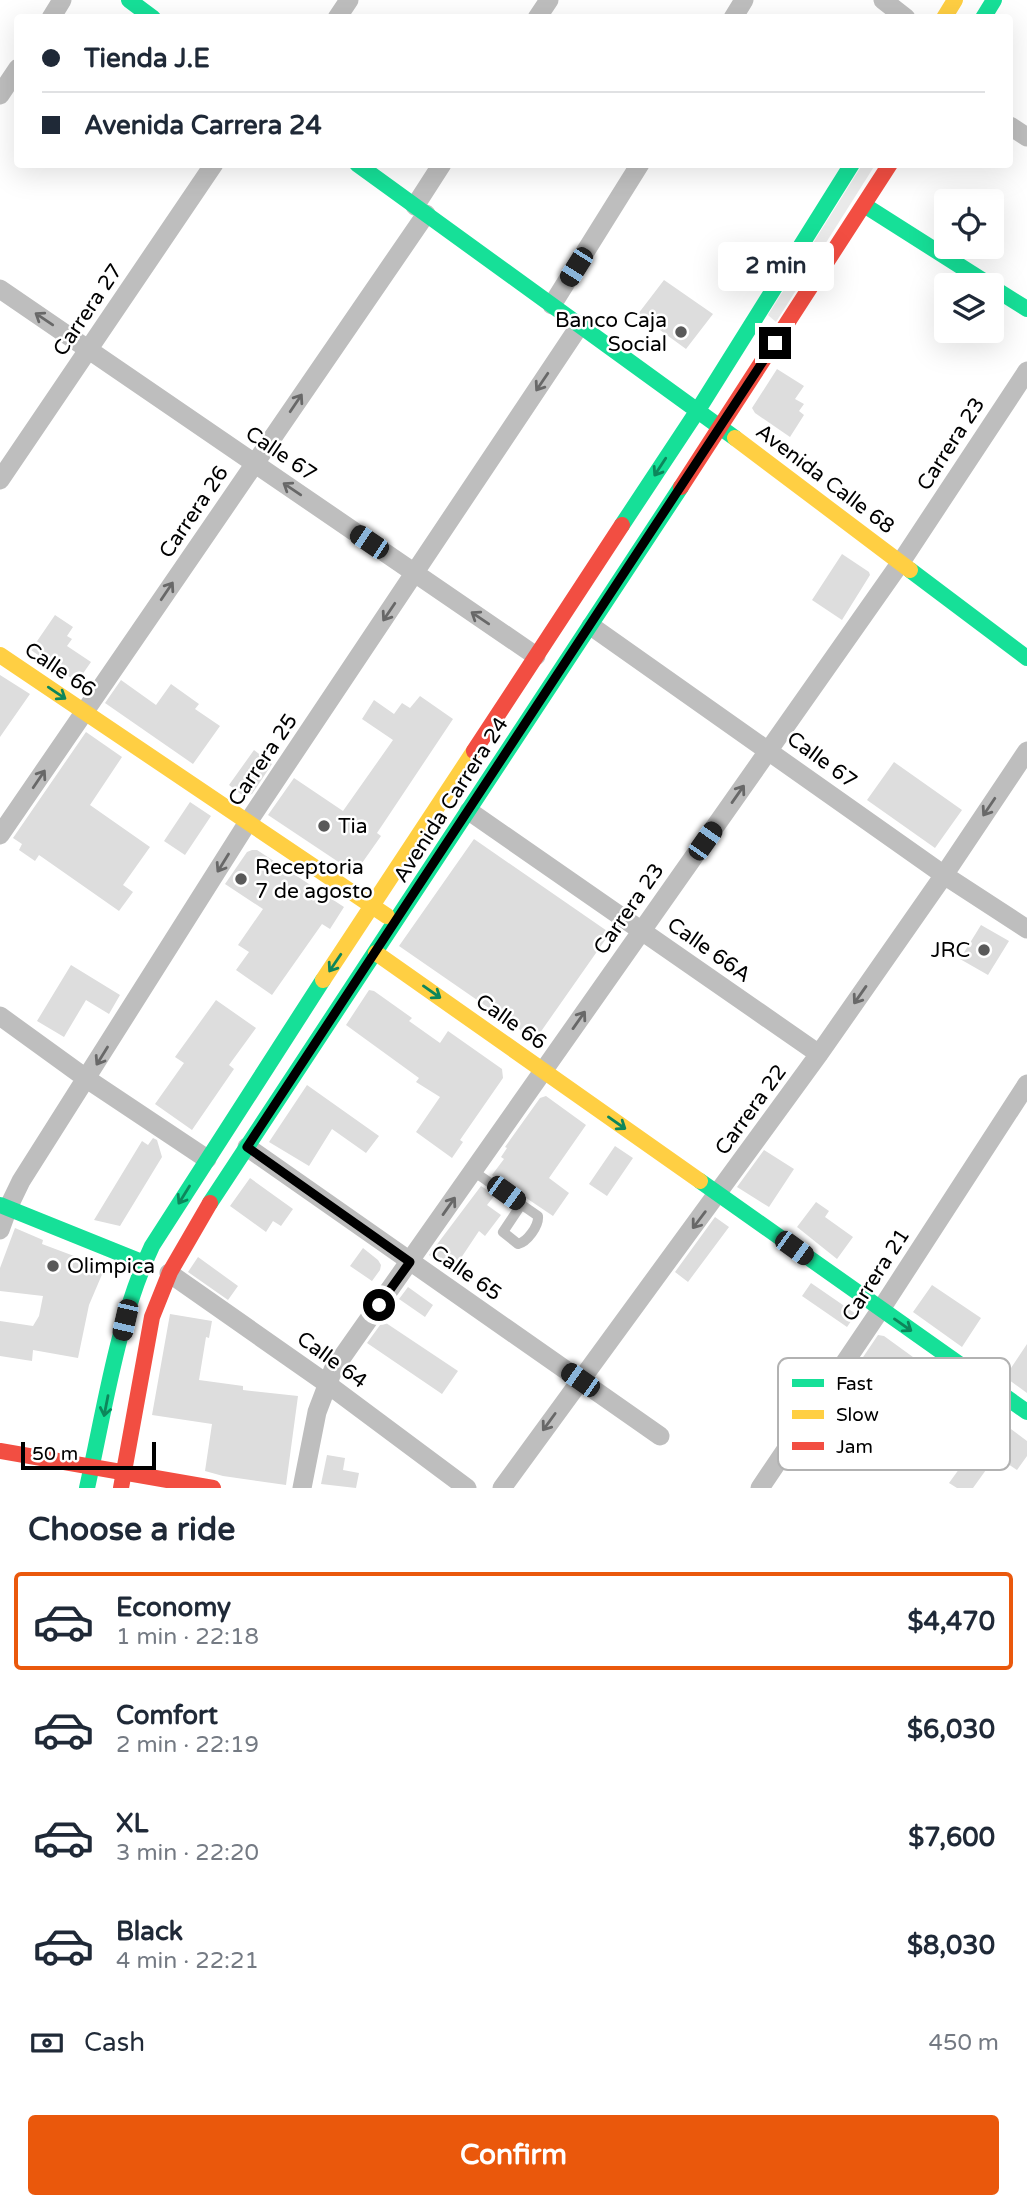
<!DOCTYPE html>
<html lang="en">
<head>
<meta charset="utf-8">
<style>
  :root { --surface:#fff; --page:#f6f6f7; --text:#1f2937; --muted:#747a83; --line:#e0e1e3; --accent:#ea580c }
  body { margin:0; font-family:"Varela Round",sans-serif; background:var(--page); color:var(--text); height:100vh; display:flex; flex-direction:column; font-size:26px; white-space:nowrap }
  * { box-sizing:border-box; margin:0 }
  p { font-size:23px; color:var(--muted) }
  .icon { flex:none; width:38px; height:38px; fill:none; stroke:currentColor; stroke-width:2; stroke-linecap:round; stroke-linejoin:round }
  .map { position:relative; height:1488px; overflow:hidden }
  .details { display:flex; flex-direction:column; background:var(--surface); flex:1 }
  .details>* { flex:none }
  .top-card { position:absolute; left:14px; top:14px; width:999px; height:154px; border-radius:7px; box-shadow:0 7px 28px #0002; display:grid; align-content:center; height:154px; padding:0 28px; background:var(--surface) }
  .controls { position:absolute; left:934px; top:189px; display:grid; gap:14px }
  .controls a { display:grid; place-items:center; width:70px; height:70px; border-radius:7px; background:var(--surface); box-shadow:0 7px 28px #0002; font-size:35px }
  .scale { position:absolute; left:21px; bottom:18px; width:135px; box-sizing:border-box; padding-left:7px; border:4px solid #000; border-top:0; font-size:19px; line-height:24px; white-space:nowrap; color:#000; -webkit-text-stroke:5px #fff; paint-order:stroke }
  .end { position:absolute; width:32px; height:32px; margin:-16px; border:9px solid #000; background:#fff; box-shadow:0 0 0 4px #fff }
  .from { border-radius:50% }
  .bubble { position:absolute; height:49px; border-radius:7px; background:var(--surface); box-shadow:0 7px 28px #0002; font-size:23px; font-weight:700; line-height:49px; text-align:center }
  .car { position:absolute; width:21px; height:42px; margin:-21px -10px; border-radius:9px; box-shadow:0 0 5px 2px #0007; background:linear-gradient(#222 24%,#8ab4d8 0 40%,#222 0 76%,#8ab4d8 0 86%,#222 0) }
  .top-card b { display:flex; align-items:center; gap:24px; height:66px; font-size:26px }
  .top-card b+b { border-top:2px solid var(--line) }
  .top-card i { width:18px; height:18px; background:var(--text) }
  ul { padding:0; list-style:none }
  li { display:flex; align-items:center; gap:21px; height:98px; margin:0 14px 10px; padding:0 14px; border:4px solid transparent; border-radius:7px }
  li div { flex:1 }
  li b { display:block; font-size:26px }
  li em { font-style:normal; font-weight:700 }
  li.active { border-color:var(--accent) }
  li>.icon { width:63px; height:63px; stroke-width:1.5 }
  h2 { padding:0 28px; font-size:32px; line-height:84px }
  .pay { display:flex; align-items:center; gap:18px; height:77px; padding:0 28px; font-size:26px }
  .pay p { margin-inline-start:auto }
  .cta { display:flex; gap:14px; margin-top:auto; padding:14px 28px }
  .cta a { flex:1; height:80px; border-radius:7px; background:var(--accent); color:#fff; font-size:28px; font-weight:700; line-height:80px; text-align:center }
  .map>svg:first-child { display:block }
  .green { fill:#eaeaea }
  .building { fill:#ddd }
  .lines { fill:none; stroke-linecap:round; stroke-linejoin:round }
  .lane { stroke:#bebebe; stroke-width:10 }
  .street { stroke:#bebebe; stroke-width:19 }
  .fast { stroke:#16e098; stroke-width:16 }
  .slow { stroke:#ffcf43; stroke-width:16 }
  .jam { stroke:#f24e42; stroke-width:16 }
  .oneway { stroke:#686868 }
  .oneway2 { stroke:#0d865b }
  .route { stroke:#000; stroke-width:9 }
  .poi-dot { fill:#595959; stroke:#fff; stroke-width:2.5 }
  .labels { text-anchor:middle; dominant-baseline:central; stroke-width:5; stroke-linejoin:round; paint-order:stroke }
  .street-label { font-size:21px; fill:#000; stroke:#fff }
  .poi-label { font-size:21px; fill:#000; stroke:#fff; text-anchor:start }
  .key { fill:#fff; stroke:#b2b2b2; stroke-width:2 }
  .key-label { font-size:19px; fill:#000 }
</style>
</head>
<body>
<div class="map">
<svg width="1027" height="1488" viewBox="0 0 1027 1488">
  <rect width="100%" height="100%" fill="#fff"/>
  <!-- green -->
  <path class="green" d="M862,165H875L776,322L768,315Z"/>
  <!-- building -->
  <path class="building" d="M664,280L713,314L686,349L638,314Z
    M777,369L804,386L795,399L804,404L799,411L804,415L790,437L755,413L752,408Z
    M842,554L869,572L870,575L842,620L812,600Z
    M55,615L73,627L67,636L72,639L67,646L91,662L77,682L31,650Z
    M0,675L30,694L0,737Z
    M121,680L156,705L171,684L199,704L195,709L220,726L193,764L105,703Z
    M420,696L453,719L377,833L381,836L355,873L268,815L294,778L343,811L393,740L362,719L374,700L394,714L402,703L410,708Z
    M86,732L122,757L90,805L150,847L123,885L133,892L119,911L39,855L35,861L19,850L22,844L13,838Z
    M254,750L272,764L252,794L243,796L229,785Z
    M894,762L962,810L935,848L867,800Z
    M190,802L211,816L185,855L164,841Z
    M474,839L610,933L535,1040L399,946Z
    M252,850H257L344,907L330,929L322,924L272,995L236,970L249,952L238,945L263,909L225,884L247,852Z
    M981,925L1009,941L988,975L960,959Z
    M71,965L120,995L109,1014L86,1000L64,1037L37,1021Z
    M369,990L374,991L412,1018L409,1021L440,1043L448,1031L502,1069L503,1078L460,1140L463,1142L452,1158L416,1132L440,1097L416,1082L419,1078L346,1025Z
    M216,1000L256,1028L229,1065L234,1069L192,1130L155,1104L184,1063L175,1057Z
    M307,1085L379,1136L366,1153L332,1129L309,1166L269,1142Z
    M546,1096L586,1125L549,1178L569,1193L553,1216L492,1175L504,1159L501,1157L507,1148L505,1147L540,1098Z
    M153,1138L157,1140L162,1157L120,1226L94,1220L142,1141L148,1145Z
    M615,1146L633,1158L607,1196L589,1184Z
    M764,1150L794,1169L769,1207L737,1187Z
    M250,1178L293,1209L281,1226L273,1221L266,1232L230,1206Z
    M481,1186L495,1195L487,1205L501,1215L485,1236L479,1231L453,1270L429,1255Z
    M816,1202L829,1211L825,1217L853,1237L837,1259L797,1227Z
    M715,1217L729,1227L688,1282L675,1272Z
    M15,1228L43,1240L42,1244L82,1259L84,1256L106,1265L89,1305L78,1358L33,1350L32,1361L0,1356V1321L33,1326L39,1316L43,1296L0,1291V1268Z
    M363,1248L378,1260L381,1265L380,1270L372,1281L350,1266Z
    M198,1257L238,1286L228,1300L188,1272Z
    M811,1283L856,1314L847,1327L802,1296Z
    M932,1285L981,1318L962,1347L913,1312Z
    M408,1287L433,1305L425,1317L399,1299Z
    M170,1314L212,1321L209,1338L206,1337L199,1380L243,1386V1390L298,1396L286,1485L223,1476L205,1471L212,1424L152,1415Z
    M383,1321L458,1371L442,1394L367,1343Z
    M878,1335L884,1336L957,1389L906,1459L862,1428L889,1392L855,1369Z
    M1027,1344V1393L1005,1377Z
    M992,1415L1027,1441V1456L1017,1470L996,1456L973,1488H957L949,1483L975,1447L972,1445Z
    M327,1455L345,1458L343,1470L359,1473L356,1488L321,1484Z"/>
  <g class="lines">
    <!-- lane -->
    <path class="lane" d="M473,1171L538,1216C539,1226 527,1242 518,1244L503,1232L521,1205"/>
    <!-- street -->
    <path class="street" d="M883,0L906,18
      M51,18L62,0
      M337,18L349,0
      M537,18L549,0
      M733,18L744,0
      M0,95L18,68
      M1010,126L1027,137
      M415,206L442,164
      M0,289L536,656
      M552,305L640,164
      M0,480L214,164
      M591,626L944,875L1027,929
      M469,811L819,1054
      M0,835L426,214
      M0,1016L87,1079L207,1159
      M247,1147L660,1436
      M0,1230L8,1208L21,1181L248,822L580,325
      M169,1273L326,1383L467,1488
      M302,1488L317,1412L333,1370L901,562L1027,371
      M502,1488L819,1054L944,875L1027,751
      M760,1488L885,1303L1027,1084"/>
    <!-- fast -->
    <path class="fast" d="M129,0L153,18
      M983,18L994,0
      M357,164L735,438
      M864,205L990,285
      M992,287L1027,309
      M622,525L698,410L852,164
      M910,570L1027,658
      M700,1181L1027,1412
      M210,1203L681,487
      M0,1205L144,1263
      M87,1488C105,1408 117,1321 152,1246L323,980"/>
    <!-- slow -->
    <path class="slow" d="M944,18L955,0
      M735,438L910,570
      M0,655L387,916
      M376,953L700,1181
      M323,980L474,751"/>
    <!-- jam -->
    <path class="jam" d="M681,487L890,164
      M474,751L622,525
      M0,1451L213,1488
      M121,1488L152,1317L170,1272L210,1203"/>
  </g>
  <!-- one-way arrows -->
  <defs><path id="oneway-shaft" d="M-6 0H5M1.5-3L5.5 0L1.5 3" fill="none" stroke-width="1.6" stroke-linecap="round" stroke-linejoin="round" transform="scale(1.75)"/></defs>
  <g class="oneway">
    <use href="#oneway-shaft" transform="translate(44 319) rotate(-146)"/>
    <use href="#oneway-shaft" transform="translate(542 382) rotate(124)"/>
    <use href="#oneway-shaft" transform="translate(296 403) rotate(-56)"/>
    <use href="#oneway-shaft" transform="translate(292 489) rotate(-146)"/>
    <use href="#oneway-shaft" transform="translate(167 591) rotate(-56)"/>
    <use href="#oneway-shaft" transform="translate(389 612) rotate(124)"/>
    <use href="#oneway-shaft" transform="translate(480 618) rotate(-146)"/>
    <use href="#oneway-shaft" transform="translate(39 779) rotate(-56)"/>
    <use href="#oneway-shaft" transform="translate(738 794) rotate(-55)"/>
    <use href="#oneway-shaft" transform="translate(989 807) rotate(124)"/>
    <use href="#oneway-shaft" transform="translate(223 863) rotate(122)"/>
    <use href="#oneway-shaft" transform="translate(860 995) rotate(125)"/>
    <use href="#oneway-shaft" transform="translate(579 1020) rotate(-55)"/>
    <use href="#oneway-shaft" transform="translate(102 1056) rotate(122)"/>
    <use href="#oneway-shaft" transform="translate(449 1206) rotate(-55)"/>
    <use href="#oneway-shaft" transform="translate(699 1220) rotate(127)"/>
    <use href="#oneway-shaft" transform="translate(549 1422) rotate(126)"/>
  </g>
  <g class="oneway2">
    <use href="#oneway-shaft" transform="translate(660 467) rotate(123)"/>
    <use href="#oneway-shaft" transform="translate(57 693) rotate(34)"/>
    <use href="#oneway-shaft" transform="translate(335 963) rotate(124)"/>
    <use href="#oneway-shaft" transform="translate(432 992) rotate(35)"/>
    <use href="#oneway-shaft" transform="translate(617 1123) rotate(35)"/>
    <use href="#oneway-shaft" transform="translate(184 1195) rotate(122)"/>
    <use href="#oneway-shaft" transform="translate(903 1325) rotate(35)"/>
    <use href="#oneway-shaft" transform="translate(106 1406) rotate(101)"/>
  </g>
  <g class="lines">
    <!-- route -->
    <path class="route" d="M379,1305L410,1262L247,1147L775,343"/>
  </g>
  <!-- markers -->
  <g class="poi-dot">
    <circle cx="681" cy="332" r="7"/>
    <circle cx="324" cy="826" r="7"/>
    <circle cx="241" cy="879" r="7"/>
    <circle cx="984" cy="950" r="7"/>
    <circle cx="53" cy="1266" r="7"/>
  </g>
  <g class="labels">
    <!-- street labels -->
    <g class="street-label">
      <text transform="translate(88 310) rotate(-56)">Carrera 27</text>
      <text transform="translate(951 444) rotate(-57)">Carrera 23</text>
      <text transform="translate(281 454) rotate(34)">Calle 67</text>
      <text transform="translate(825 479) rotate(37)">Avenida Calle 68</text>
      <text transform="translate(194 512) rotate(-56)">Carrera 26</text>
      <text transform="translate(60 670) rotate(34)">Calle 66</text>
      <text transform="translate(263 760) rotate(-56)">Carrera 25</text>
      <text transform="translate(822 760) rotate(36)">Calle 67</text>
      <text transform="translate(451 800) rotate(-57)">Avenida Carrera 24</text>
      <text transform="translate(629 909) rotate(-55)">Carrera 23</text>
      <text transform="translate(709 950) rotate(35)">Calle 66A</text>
      <text transform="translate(511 1022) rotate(35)">Calle 66</text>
      <text transform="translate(751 1110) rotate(-54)">Carrera 22</text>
      <text transform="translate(466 1273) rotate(35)">Calle 65</text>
      <text transform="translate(876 1275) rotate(-57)">Carrera 21</text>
      <text transform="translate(332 1360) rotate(36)">Calle 64</text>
    </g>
    <!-- poi labels -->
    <g class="poi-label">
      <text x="667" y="320" text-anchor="end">Banco Caja<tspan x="667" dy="24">Social</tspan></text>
      <text x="338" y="826">Tia</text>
      <text x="255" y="867">Receptoria<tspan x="255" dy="24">7 de agosto</tspan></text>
      <text x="970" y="950" text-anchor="end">JRC</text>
      <text x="67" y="1266">Olimpica</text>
    </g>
  </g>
  <!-- legend -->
  <rect x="778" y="1358" width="232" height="112" rx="10" class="key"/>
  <rect x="792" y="1379" width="32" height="8" fill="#16e098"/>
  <rect x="792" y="1410" width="32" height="9" fill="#ffcf43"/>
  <rect x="792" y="1442" width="32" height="8" fill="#f24e42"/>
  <g class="key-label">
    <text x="836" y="1390">Fast</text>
    <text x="836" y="1421">Slow</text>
    <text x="836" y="1453">Jam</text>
  </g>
</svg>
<div class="controls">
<a><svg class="icon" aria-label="locate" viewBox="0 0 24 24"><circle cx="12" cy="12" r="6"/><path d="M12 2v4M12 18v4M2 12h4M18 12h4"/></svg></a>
<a><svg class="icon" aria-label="layers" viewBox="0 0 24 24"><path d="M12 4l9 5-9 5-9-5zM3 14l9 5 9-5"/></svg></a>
</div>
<div class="scale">50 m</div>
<i class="end from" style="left:379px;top:1305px"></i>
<i class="end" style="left:775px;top:343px"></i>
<div class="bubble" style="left:718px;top:242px;width:116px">2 min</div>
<i class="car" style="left:576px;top:267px;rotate:212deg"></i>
<i class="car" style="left:369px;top:542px;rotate:304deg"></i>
<i class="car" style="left:705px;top:841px;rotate:35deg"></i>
<i class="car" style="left:506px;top:1193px;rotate:126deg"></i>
<i class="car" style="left:794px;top:1248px;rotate:126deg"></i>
<i class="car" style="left:125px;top:1320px;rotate:193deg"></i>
<i class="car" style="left:580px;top:1380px;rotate:305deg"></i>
<div class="top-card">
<b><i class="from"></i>Tienda J.E</b>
<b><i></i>Avenida Carrera 24</b>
</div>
</div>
<section class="details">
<h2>Choose a ride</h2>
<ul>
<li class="active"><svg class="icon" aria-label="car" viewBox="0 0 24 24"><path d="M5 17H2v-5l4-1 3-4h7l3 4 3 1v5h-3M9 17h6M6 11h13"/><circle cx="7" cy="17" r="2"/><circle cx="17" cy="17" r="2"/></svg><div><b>Economy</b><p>1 min · 22:18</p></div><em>$4,470</em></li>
<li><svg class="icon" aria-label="car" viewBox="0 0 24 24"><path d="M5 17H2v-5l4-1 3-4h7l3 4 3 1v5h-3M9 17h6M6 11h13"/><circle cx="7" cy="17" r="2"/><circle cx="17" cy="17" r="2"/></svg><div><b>Comfort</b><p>2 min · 22:19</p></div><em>$6,030</em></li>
<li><svg class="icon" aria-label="car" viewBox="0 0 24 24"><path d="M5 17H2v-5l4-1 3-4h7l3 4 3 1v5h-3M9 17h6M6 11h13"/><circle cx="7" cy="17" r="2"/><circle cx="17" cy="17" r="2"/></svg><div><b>XL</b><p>3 min · 22:20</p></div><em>$7,600</em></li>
<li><svg class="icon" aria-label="car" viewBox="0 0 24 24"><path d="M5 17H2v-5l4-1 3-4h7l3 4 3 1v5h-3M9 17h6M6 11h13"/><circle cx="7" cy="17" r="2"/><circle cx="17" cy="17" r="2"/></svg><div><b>Black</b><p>4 min · 22:21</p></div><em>$8,030</em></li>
</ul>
<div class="pay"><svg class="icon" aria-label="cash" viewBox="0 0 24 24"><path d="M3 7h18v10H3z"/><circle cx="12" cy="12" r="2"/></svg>Cash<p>450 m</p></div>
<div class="cta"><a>Confirm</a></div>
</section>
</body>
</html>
